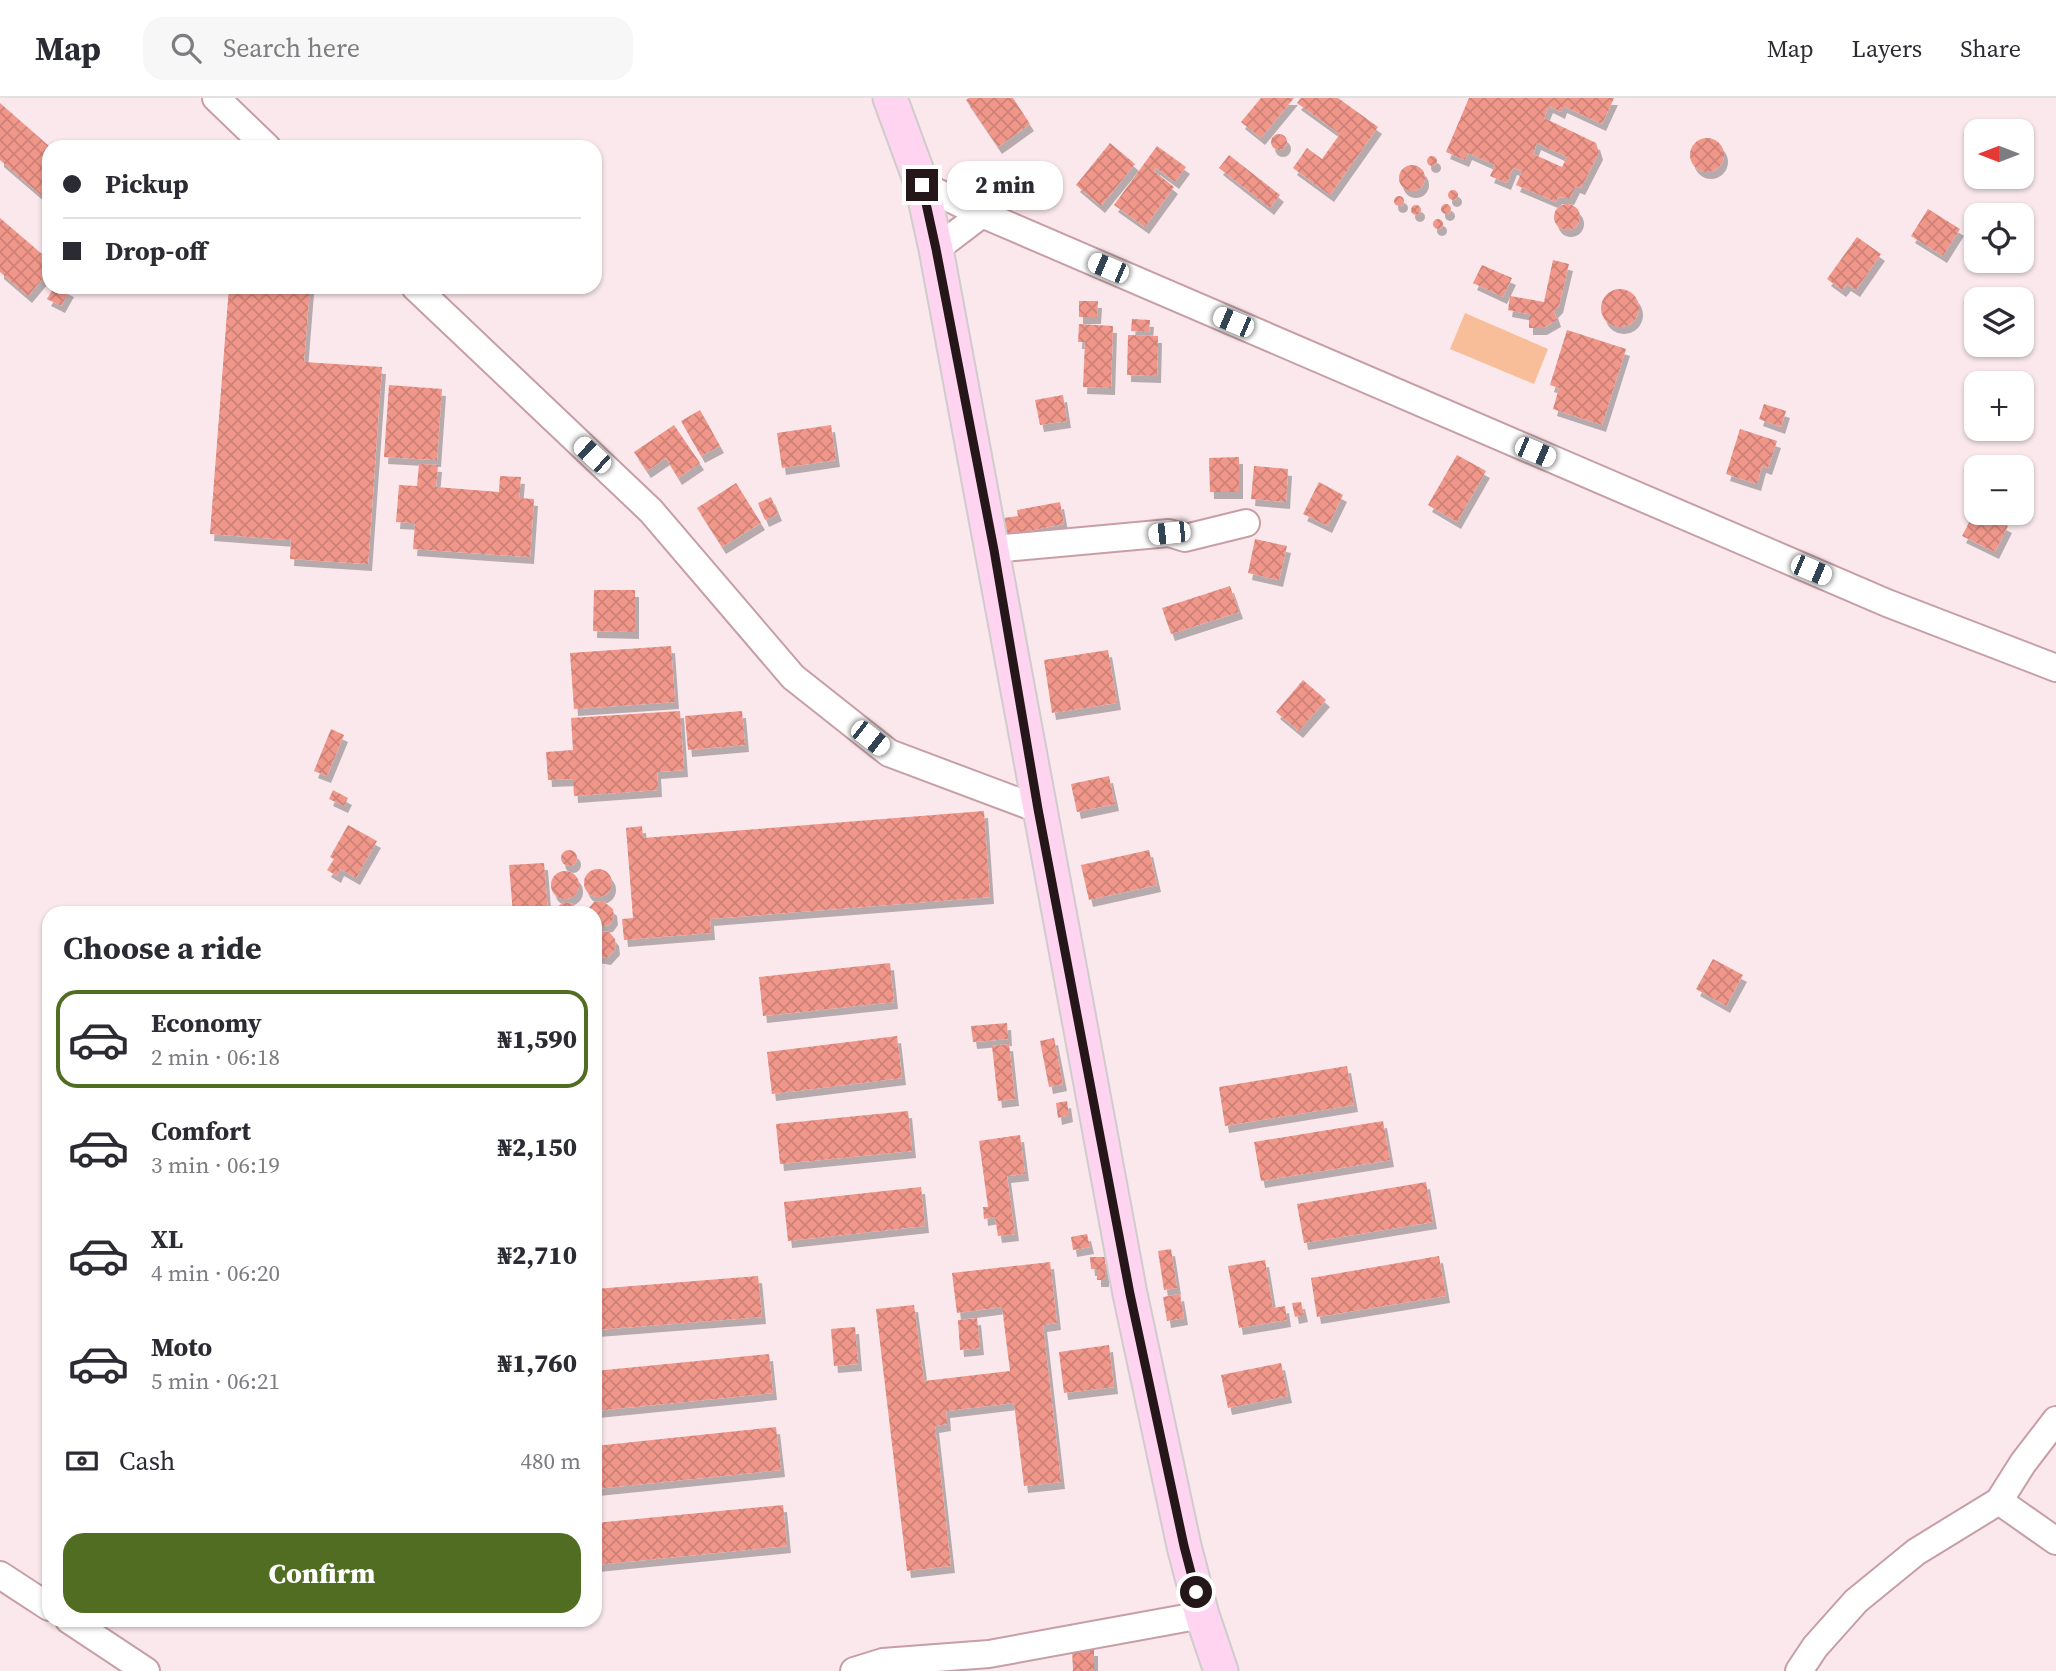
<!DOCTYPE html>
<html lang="en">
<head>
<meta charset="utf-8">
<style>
  :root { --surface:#fff; --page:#f7f7f7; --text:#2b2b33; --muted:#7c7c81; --line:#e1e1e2; --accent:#506d21 }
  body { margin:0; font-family:"Source Serif 4",serif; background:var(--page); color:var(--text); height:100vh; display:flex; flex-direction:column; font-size:26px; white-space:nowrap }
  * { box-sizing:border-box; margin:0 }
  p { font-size:23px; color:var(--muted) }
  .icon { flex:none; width:38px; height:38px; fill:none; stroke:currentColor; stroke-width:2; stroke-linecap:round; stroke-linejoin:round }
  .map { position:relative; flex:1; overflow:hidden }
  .side { position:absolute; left:42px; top:808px; width:560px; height:721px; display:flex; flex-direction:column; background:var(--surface); border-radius:21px; box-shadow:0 2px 5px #0004 }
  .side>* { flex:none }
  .banner { position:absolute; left:42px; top:42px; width:560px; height:154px; border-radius:21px; box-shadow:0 2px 5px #0004; display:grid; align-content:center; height:154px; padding:0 21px; background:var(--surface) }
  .needle { width:46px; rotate:270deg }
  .fabs { position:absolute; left:1964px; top:21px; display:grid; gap:14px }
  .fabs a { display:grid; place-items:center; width:70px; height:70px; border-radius:14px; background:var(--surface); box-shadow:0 2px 5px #0004; font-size:35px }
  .end { position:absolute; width:32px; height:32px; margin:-16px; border:9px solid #251619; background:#fff; box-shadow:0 0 0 4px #fff }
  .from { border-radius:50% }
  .bubble { position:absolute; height:49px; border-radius:21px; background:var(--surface); box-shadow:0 2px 5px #0004; font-size:23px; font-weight:800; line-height:49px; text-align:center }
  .car { position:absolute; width:21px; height:42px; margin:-21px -10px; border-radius:9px; box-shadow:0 0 5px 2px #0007; background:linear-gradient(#fff 24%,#345 0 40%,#fff 0 76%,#345 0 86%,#fff 0) }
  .banner b { display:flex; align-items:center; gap:24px; height:66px; font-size:26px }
  .banner b+b { border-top:2px solid var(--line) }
  .banner i { width:18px; height:18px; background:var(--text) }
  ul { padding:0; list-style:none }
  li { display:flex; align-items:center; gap:21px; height:98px; margin:0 14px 10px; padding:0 7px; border:4px solid transparent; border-radius:21px }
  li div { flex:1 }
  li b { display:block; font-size:26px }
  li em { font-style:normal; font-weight:800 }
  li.active { border-color:var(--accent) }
  li>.icon { width:63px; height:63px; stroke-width:1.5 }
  h2 { padding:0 21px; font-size:32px; line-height:84px }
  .pay { display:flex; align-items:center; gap:18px; height:77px; padding:0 21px; font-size:26px }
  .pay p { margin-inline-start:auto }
  .action { display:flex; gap:14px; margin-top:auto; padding:14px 21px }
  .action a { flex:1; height:80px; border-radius:21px; background:var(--accent); color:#fff; font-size:28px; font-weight:800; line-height:80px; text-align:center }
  header { display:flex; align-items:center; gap:42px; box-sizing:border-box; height:98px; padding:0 35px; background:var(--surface); border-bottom:2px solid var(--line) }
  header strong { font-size:33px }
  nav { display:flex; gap:38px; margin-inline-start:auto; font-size:24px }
  .search { width:490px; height:63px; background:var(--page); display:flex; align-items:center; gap:18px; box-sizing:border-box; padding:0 24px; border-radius:21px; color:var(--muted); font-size:26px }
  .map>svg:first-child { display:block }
  .grass { fill:#f8be99 }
  .building { fill:url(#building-cross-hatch); fill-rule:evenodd; filter:url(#shadow) }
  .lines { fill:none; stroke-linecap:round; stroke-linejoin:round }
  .minor-casing { stroke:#c79ea6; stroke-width:30 }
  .major-casing { stroke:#cfcccc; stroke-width:37 }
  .minor { stroke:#fff; stroke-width:26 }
  .major { stroke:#fed4f0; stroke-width:33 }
  .route { stroke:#251619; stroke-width:9 }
</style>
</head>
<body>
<header>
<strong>Map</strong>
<div class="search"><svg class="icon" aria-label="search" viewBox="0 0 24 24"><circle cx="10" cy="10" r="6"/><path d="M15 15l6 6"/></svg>Search here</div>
<nav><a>Map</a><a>Layers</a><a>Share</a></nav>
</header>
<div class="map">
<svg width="2056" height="1573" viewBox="0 0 2056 1573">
  <defs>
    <pattern id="building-cross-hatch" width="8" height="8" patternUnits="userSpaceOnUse" patternTransform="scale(1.75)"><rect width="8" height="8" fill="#f0978a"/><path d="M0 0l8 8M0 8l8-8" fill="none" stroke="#ce8176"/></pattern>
    <filter id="shadow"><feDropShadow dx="4" dy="7" stdDeviation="0" flood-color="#0004"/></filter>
  </defs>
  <rect width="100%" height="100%" fill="#fae8ec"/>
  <!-- grass -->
  <path class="grass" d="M1465,215L1548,251L1534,286L1450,251Z"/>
  <!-- building -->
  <path class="building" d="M969,0H1013L1030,26L998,49L966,2Z
    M1261,0H1294L1261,40L1241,24Z
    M1301,0H1338L1378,29L1330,97L1293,70L1307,50L1322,61L1340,36L1297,5Z
    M1469,0H1614L1602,26L1563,8L1561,14L1549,8L1544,20L1596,45L1599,55L1581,90L1576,88L1570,100L1558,99L1556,104L1516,87L1522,73L1513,70L1507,85L1490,78L1495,67L1468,55L1465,62L1446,54ZM1537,45L1567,59L1562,69L1533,56Z
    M0,5L49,48V104L0,62Z
    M1271 44a8 8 0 1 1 16 0a8 8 0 1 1-16 0Z
    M1690 57a17 17 0 1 1 34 0a17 17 0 1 1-34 0Z
    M1110,45L1135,66L1101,108L1076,87Z
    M1157,48L1186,69L1175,84L1156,70L1154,73L1174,89L1145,129L1114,107Z
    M1229,57L1280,97L1270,110L1219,70Z
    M1427 63a5 5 0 1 1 10 0a5 5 0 1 1-10 0Z
    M1399 80a13 13 0 1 1 26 0a13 13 0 1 1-26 0Z
    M1448 97a5 5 0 1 1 10 0a5 5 0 1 1-10 0Z
    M1394 103a5 5 0 1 1 10 0a5 5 0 1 1-10 0Z
    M1554 119a13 13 0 1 1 26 0a13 13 0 1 1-26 0Z
    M1441 111a5 5 0 1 1 10 0a5 5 0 1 1-10 0Z
    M1411 112a5 5 0 1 1 10 0a5 5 0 1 1-10 0Z
    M1928,111L1960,131L1943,158L1911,138Z
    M0,120L49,162V173L28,198L0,174Z
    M1433 126a5 5 0 1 1 10 0a5 5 0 1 1-10 0Z
    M1857,139L1881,156L1856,192L1847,186L1842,192L1827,181Z
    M1553,162L1569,166L1559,208L1554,213L1557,222L1543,230H1529V216L1508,212L1510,198L1544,204Z
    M1482,167L1512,180L1503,199L1473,185Z
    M54,189H63L70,192L61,208L47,201Z
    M229,189H310L304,264L382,269L368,466L290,461L291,442L210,436Z
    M1601 210a19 19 0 1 1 38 0a19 19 0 1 1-38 0Z
    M1079,203H1098L1097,219H1079Z
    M1132,221L1150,222L1149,234L1131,233Z
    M1079,226L1113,228L1111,290L1083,289L1085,244H1078Z
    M1567,232L1626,251L1602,327L1553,311L1559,290L1550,287Z
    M1128,237L1158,238L1157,278L1127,277Z
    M389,287L442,291L437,362L384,359Z
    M1063,297L1067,323L1040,327L1035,302Z
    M1764,306L1786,313L1781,329L1759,321Z
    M700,312L720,348L701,358L681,323Z
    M674,327L700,365L678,380L666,360L647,373L634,354Z
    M831,327L836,362L782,370L777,335Z
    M1740,331L1777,343L1768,370L1762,368L1757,386L1726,376Z
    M1457,357L1486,373L1457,424L1428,407Z
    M1239,359V394H1210L1209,360Z
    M419,366L438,367L436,389L499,394L500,378L521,379L519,400L534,401L530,459L413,451L415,425L396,424L399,387L417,388Z
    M1254,368L1288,371L1286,404L1251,401Z
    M1319,384L1343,397L1328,428L1303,416Z
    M736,385L761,425L722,449L697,410Z
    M771,399L778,416L765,422L758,405Z
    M1060,404L1064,426L1007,437L1004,420L1018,418L1017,412Z
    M1976,411V415H1982L2008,428L1995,454L1962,438Z
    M1255,441L1287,448L1279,482L1248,475Z
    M1230,488L1239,514L1171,536L1162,510Z
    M594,492H635V534L593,533Z
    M671,548L675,604L574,611L570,555Z
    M1108,552L1117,605L1052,615L1044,562Z
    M1303,582L1326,602L1299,633L1276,614Z
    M680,613L684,672L657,674L658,692L574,698L573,681L548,682L546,654L573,652L571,620Z
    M742,613L745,647L688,652L685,618Z
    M331,631L344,637L327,678L314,673Z
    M1109,678L1115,706L1077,714L1071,686Z
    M333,692L348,700L344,708L329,701Z
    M984,713L990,799L710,821L711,835L624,842L622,821L633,820L626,730L642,728L643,740Z
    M348,727L377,743L356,780L340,771L337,778L327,772L334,761L330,759Z
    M561 760a8 8 0 1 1 16 0a8 8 0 1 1-16 0Z
    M1149,752L1157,787L1089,802L1081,767Z
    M544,765L548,816H513L509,767Z
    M584 785a14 14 0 1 1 28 0a14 14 0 1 1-28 0Z
    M551 787a14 14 0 1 1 28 0a14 14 0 1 1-28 0Z
    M603,803L613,811L614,820L609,827L596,829L595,816H587L588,811L594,804Z
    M564,804L573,806L580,816H554L557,809Z
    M600,833L609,834L615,841L616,850L607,860L595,858V835Z
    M1713,861L1743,877L1726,908L1696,891Z
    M890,865L894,904L763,918L759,879Z
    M1007,925L1008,941L973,944L971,928Z
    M897,938L902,980L772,996L767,954Z
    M1054,940L1063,986L1049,989L1040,943Z
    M1009,946L1015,1001L998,1003L992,948Z
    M1347,968L1354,1007L1225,1028L1219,989Z
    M1067,1003L1069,1017L1058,1020L1056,1005Z
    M908,1013L912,1053L780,1066L776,1026Z
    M1383,1023L1390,1062L1261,1083L1254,1044Z
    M1020,1037L1025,1076L1007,1078L1015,1136L998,1138L995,1119L984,1121L983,1109H988L979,1043Z
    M1426,1084L1433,1124L1304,1145L1297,1106Z
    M921,1089L925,1128L788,1143L784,1104Z
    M1087,1136L1090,1149L1073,1152L1071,1139Z
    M1171,1151L1177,1190L1164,1192L1158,1153Z
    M1439,1158L1446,1198L1317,1219L1311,1180Z
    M1090,1159H1105V1182H1097V1171H1091Z
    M1265,1162L1273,1210L1285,1208L1287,1222L1239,1230L1228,1168Z
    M1050,1164L1057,1225L1043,1227L1061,1384L1024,1388L1014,1305L946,1313L947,1326L935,1328L951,1468L907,1473L876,1211L914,1207L924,1283L1010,1273L1002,1209L957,1215L952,1175Z
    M758,1178L762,1219L595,1232V1191Z
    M1180,1196L1184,1220L1167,1223L1163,1199Z
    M1301,1204L1304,1217L1295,1219L1292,1205Z
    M977,1220L980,1250L960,1252L958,1222Z
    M855,1229L858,1266L834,1268L831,1231Z
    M1109,1247L1114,1289L1064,1295L1059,1254Z
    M769,1256L773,1295L595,1313V1273Z
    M1281,1265L1288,1298L1228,1310L1221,1277Z
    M776,1329L781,1372L595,1391V1348Z
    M783,1407L787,1448L595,1467V1425Z
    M1072,1551H1094V1573H1073Z"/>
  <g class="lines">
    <defs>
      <path id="minor" d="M216,0L267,49
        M922,87L982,116L1887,505L2056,570
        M936,151L982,116
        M415,189L651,413L793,579L889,655L1038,711
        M994,451L1169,435L1185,440L1246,425
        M1999,1403L2056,1443
        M0,1477L49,1509
        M69,1522L146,1573
        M854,1573L883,1564L989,1556L1202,1517
        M1799,1573L1815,1549L1856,1503L1916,1454L1999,1403L2023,1365L2056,1322"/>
      <path id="major" d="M890,0L922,87L936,151L1130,1196L1184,1448L1202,1517L1221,1573"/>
    </defs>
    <!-- minor casing -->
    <use href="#minor" class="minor-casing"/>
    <!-- major casing -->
    <use href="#major" class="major-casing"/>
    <!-- minor -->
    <use href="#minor" class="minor"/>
    <!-- major -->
    <use href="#major" class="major"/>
  </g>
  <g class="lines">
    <!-- route -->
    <path class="route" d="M922,87L936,151L994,452L1038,711L1130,1196L1184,1448L1196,1494"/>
  </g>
</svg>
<div class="fabs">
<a><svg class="needle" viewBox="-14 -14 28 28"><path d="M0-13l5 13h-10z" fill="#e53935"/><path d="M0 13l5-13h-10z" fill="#7c7c81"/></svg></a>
<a><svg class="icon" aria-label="locate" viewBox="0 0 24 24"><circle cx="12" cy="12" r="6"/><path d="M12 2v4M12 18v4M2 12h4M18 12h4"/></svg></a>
<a><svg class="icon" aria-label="layers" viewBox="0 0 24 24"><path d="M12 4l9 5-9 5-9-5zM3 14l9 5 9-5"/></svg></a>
<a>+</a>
<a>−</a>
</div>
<i class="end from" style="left:1196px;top:1494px"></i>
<i class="end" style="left:922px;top:87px"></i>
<div class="bubble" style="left:947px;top:63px;width:116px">2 min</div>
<i class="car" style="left:1108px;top:170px;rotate:293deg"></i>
<i class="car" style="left:1233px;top:224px;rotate:293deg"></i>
<i class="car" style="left:1535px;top:354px;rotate:113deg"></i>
<i class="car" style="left:592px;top:357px;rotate:313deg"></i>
<i class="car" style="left:1169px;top:435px;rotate:264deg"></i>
<i class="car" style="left:1811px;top:472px;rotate:113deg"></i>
<i class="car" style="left:870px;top:640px;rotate:128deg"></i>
<div class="banner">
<b><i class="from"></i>Pickup</b>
<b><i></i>Drop-off</b>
</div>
<section class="side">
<h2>Choose a ride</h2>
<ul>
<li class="active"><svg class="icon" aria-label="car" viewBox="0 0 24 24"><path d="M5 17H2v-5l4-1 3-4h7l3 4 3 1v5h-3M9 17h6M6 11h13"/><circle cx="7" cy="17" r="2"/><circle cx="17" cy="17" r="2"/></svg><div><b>Economy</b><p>2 min · 06:18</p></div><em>₦1,590</em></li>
<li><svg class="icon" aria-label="car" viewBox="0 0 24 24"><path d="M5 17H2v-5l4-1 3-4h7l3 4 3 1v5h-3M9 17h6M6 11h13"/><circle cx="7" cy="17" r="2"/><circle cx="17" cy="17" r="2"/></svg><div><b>Comfort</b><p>3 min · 06:19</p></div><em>₦2,150</em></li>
<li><svg class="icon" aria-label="car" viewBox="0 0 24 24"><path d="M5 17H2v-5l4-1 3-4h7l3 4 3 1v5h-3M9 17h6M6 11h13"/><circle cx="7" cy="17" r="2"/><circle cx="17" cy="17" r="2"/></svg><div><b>XL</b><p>4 min · 06:20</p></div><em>₦2,710</em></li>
<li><svg class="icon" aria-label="car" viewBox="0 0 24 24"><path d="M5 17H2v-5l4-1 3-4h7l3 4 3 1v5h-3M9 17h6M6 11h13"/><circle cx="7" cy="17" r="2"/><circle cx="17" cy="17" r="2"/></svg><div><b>Moto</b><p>5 min · 06:21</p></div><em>₦1,760</em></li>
</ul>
<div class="pay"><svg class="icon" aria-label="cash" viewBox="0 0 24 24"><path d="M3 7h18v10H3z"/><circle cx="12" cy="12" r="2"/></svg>Cash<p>480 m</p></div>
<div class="action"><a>Confirm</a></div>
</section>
</div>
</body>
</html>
